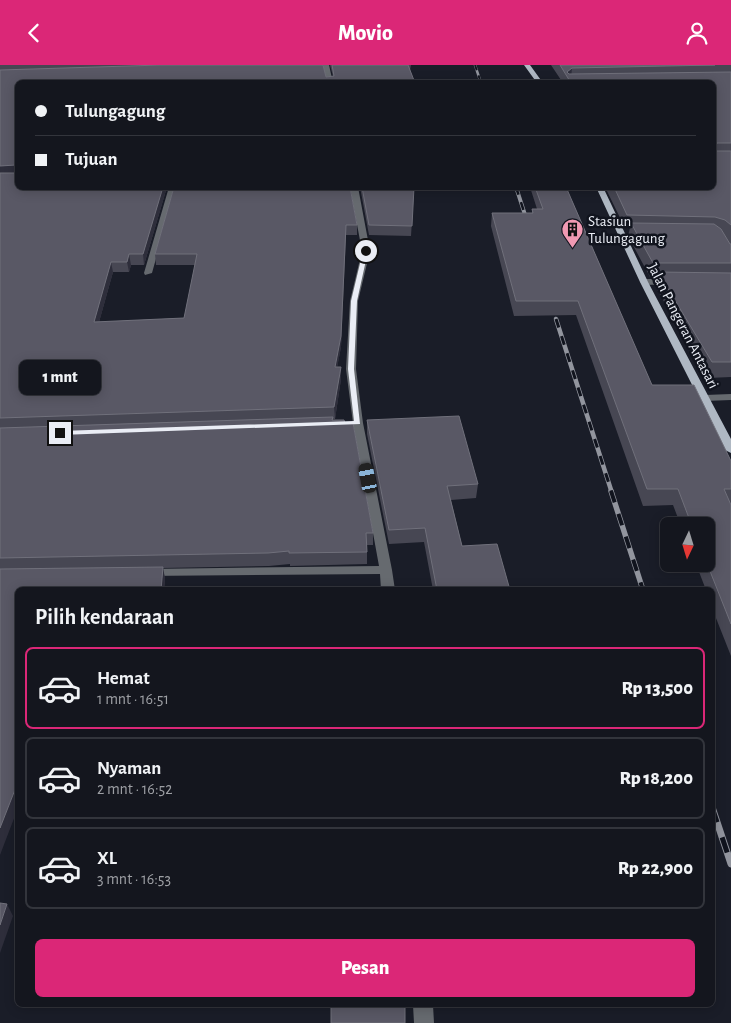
<!DOCTYPE html>
<html lang="id">
<head>
<meta charset="utf-8">
<style>
  :root { --surface:#14161e; --page:#1d1f27; --text:#f1f3f6; --muted:#9d9fa4; --line:#33353c; --accent:#db2777 }
  body { margin:0; font-family:"Alegreya Sans",sans-serif; background:var(--page); color:var(--text); height:100vh; display:flex; flex-direction:column; font-size:19px; white-space:nowrap }
  * { box-sizing:border-box; margin:0 }
  p { font-size:16px; color:var(--muted) }
  .icon { flex:none; width:28px; height:28px; fill:none; stroke:currentColor; stroke-width:2; stroke-linecap:round; stroke-linejoin:round }
  .map { position:relative; flex:1; overflow:hidden }
  .sheet { position:absolute; left:15px; top:522px; width:700px; height:420px; display:flex; flex-direction:column; background:var(--surface); border-radius:8px; box-shadow:0 2px 12px #0003,0 0 0 1px var(--line) }
  .sheet>* { flex:none }
  .hud { position:absolute; left:15px; top:15px; width:701px; height:110px; border-radius:8px; box-shadow:0 2px 12px #0003,0 0 0 1px var(--line); display:grid; align-content:center; height:110px; padding:0 20px; background:var(--surface) }
  .needle { width:32px; rotate:184deg }
  .buttons { position:absolute; left:660px; top:452px; display:grid; gap:10px }
  .buttons a { display:grid; place-items:center; width:55px; height:55px; border-radius:8px; background:var(--surface); box-shadow:0 2px 12px #0003,0 0 0 1px var(--line); font-size:25px }
  .end { position:absolute; width:22px; height:22px; margin:-11px; border:6px solid #eaedf5; background:#111; box-shadow:0 0 0 2px #111 }
  .from { border-radius:50% }
  .bubble { position:absolute; height:35px; border-radius:8px; background:var(--surface); box-shadow:0 2px 12px #0003,0 0 0 1px var(--line); font-size:16px; font-weight:800; line-height:35px; text-align:center }
  .car { position:absolute; width:15px; height:30px; margin:-15px -8px; border-radius:6px; box-shadow:0 0 4px 1px #0007; background:linear-gradient(#222 24%,#8ab4d8 0 40%,#222 0 76%,#8ab4d8 0 86%,#222 0) }
  .hud b { display:flex; align-items:center; gap:18px; height:48px; font-size:19px }
  .hud b+b { border-top:1px solid var(--line) }
  .hud i { width:12px; height:12px; background:var(--text) }
  ul { padding:0; list-style:none }
  li { display:flex; align-items:center; gap:15px; height:82px; margin:0 10px 8px; padding:0 10px; border:2px solid var(--line); border-radius:8px }
  li div { flex:1 }
  li b { display:block; font-size:19px }
  li em { font-style:normal; font-weight:800 }
  li.active { border-color:var(--accent) }
  li>.icon { width:45px; height:45px; stroke-width:1.5 }
  h2 { padding:0 20px; font-size:22px; line-height:60px }
  .primary-button { display:flex; gap:10px; margin-top:auto; padding:10px 20px }
  .primary-button a { flex:1; height:58px; border-radius:8px; background:var(--accent); color:#fff; font-size:20px; font-weight:800; line-height:58px; text-align:center }
  header { display:flex; justify-content:space-between; align-items:center; height:65px; padding:0 20px; background:var(--accent); color:#fff; font-size:22px; font-weight:800 }
  .map>svg:first-child { display:block }
  .lines { fill:none; stroke-linecap:round; stroke-linejoin:round }
  .minor { fill:#666a6f; fill-rule:evenodd }
  .major { fill:#afb8c3; fill-rule:evenodd }
  .rail-far4-casing { stroke:#92959e; stroke-width:2.5 }
  .rail-far3-casing { stroke:#92959e; stroke-width:4 }
  .rail-far2-casing { stroke:#92959e; stroke-width:4.5 }
  .rail-far1-casing { stroke:#92959e; stroke-width:5.5 }
  .rail-casing { stroke:#92959e; stroke-width:7 }
  .rail-far4 { stroke:#11141e; stroke-width:2; stroke-dasharray:5.5; stroke-linecap:butt }
  .rail-far3 { stroke:#11141e; stroke-width:2.5; stroke-dasharray:8; stroke-linecap:butt }
  .rail-far2 { stroke:#11141e; stroke-width:3; stroke-dasharray:9; stroke-linecap:butt }
  .rail-far1 { stroke:#11141e; stroke-width:4; stroke-dasharray:12; stroke-linecap:butt }
  .rail { stroke:#11141e; stroke-width:5; stroke-dasharray:16; stroke-linecap:butt }
  .wall { fill:#474753 }
  .shaded-wall { fill:#2e2e3b }
  .building { fill:#595865; stroke:#70707b }
  .route { fill:#eaedf5 }
  .labels { text-anchor:middle; dominant-baseline:central; stroke-width:5; stroke-linejoin:round; paint-order:stroke }
  .far-poi-label { font-size:15px; fill:#eaedf5; stroke:#11141e; text-anchor:start }
  .far-street-label { font-size:15px; fill:#eaedf5; stroke:#11141e }
</style>
</head>
<body>
<header><svg class="icon" aria-label="back" viewBox="0 0 24 24"><path d="M15 5l-7 7 7 7"/></svg>Movio<svg class="icon" aria-label="person" viewBox="0 0 24 24"><circle cx="12" cy="8" r="4"/><path d="M4 21q1-7 8-7t8 7"/></svg></header>
<div class="map">
<svg width="731" height="958" viewBox="0 0 731 958">
  <rect width="100%" height="100%" fill="#1a1d28"/>
  <g class="lines">
    <!-- minor -->
    <path class="minor" d="M323,0H329L333,18H327Z
      M169,122H176L152,208L145,210L144,208Z
      M350,122H358L370,186L358,236L356,304L363,358L392,505L395,525H381L380,509L142,511L141,508L142,505L147,504L379,501L353,358L346,304L350,236L362,186Z
      M671,214L674,215V219L644,220L640,217L644,214Z
      M731,329V335L705,336L700,333L705,330Z
      M413,940H433L434,958H414Z"/>
    <!-- major -->
    <path class="major" d="M524,0H530L543,18H537Z
      M596,122H603L648,217L731,374V388L725,385L640,217Z"/>
    <defs>
      <path id="rail-far4" d="M475,0L481,18"/>
      <path id="rail-far3" d="M516,122L528,159"/>
      <path id="rail-far2" d="M556,254L612,428"/>
      <path id="rail-far1" d="M611,426L643,525"/>
      <path id="rail" d="M712,742L731,799"/>
    </defs>
    <!-- rail-far4 casing -->
    <use href="#rail-far4" class="rail-far4-casing"/>
    <!-- rail-far3 casing -->
    <use href="#rail-far3" class="rail-far3-casing"/>
    <!-- rail-far2 casing -->
    <use href="#rail-far2" class="rail-far2-casing"/>
    <!-- rail-far1 casing -->
    <use href="#rail-far1" class="rail-far1-casing"/>
    <!-- rail casing -->
    <use href="#rail" class="rail-casing"/>
    <!-- rail-far4 -->
    <use href="#rail-far4" class="rail-far4"/>
    <!-- rail-far3 -->
    <use href="#rail-far3" class="rail-far3"/>
    <!-- rail-far2 -->
    <use href="#rail-far2" class="rail-far2"/>
    <!-- rail-far1 -->
    <use href="#rail-far1" class="rail-far1"/>
    <!-- rail -->
    <use href="#rail" class="rail"/>
  </g>
  <!-- wall -->
  <path class="wall" d="M0,0H323L326,12L333,11L330,0H411L410,5L415,18H18L167,122L144,200H131L129,207H113L99,257L184,253L195,200H156L155,189L174,122L357,160V170H346L341,282L337,302L341,314L335,354H333V355L373,468V480H367V499L290,501V499L269,501L163,503L165,514L164,525H18L0,790Z
    M551,0H731V312L708,313L655,221L657,212H650L628,171L630,163H625L605,122H714V18H563Z
    M360,122H414L411,171L369,170Z
    M530,122H566L652,320L731,396V591L712,543V525H706L696,499H706V461H681L673,440L643,441L576,250L514,251L491,161L492,148H532V144H537Z
    M367,355L478,419L476,433L451,435L462,481L510,525H433L424,477L389,479L367,369Z"/>
  <!-- shaded-wall -->
  <path class="shaded-wall" d="M572,3L571,14L567,7Z
    M16,100L18,107L0,111V101Z
    M163,122H167L144,200L143,189Z
    M346,160L341,282L335,314V302Z
    M129,189L131,200L129,207L127,197Z
    M111,197L113,207L96,268L94,257Z
    M341,302V314L335,354L334,342Z
    M163,502L165,514L164,525H161Z
    M18,717V743L0,790V763Z
    M7,839L13,851L0,888V860Z"/>
  <!-- building -->
  <path class="building" d="M161,0H323L326,12L334,11L332,0H408L415,18H18V105L16,100L0,101V5Z
    M560,0H715L572,3L567,7L569,9L731,7V78H717L715,84L717,86H731V160L725,155L715,152L627,150L614,122H714V18H571Z
    M18,106V122H163L143,189H129L127,197H111L94,257L184,253L197,189H155L174,122H350L357,160H346L341,271L335,302H341L334,342L0,353V108H16Z
    M362,122H414L412,161L369,160Z
    M535,122H566L652,320H694L731,396V424H724L731,440V559L706,496V461H692L678,424H647L578,236H516L492,148H533L532,144H543Z
    M631,158L714,159L721,164L730,179H731V198H653Z
    M658,207L731,208V297H712Z
    M459,351L478,419L447,421L462,481L497,479L510,525H437L425,463L389,465L367,355Z
    M333,352L332,355H344L345,358H353L373,468H366L367,487L289,488V486L268,488L0,493V363Z
    M163,502L161,525H18V717L0,763V504Z
    M0,838L7,839L0,860Z
    M331,940H405V958H331Z"/>
  <!-- route -->
  <path class="route" d="M366,185L368,186L357,236L354,304L360,359L60,370L56,368L60,366L354,356L348,304L351,236L363,186Z"/>
  <!-- icons -->
  <defs>
    <symbol id="building-pin" viewBox="-11 -11 22 30"><path d="M0 17L-7.5 6A9.5 9.5 0 1 1 7.5 6Z" fill="#f19ab3" stroke="#11141e"/><path d="M-4-6H4V6H1V3H-1V6H-4ZM-2.5-4.3h1.7v1.8h-1.7ZM.8-4.3h1.7v1.8H.8ZM-2.5-1h1.7V.8h-1.7ZM.8-1h1.7V.8H.8Z" fill="#111"/></symbol>
  </defs>
  <g fill-rule="evenodd">
    <use href="#building-pin" x="560" y="152" width="25" height="34"/>
  </g>
  <g class="labels">
    <!-- far-poi labels -->
    <g class="far-poi-label">
      <text x="588" y="156">Stasiun<tspan x="588" dy="17">Tulungagung</tspan></text>
    </g>
    <!-- far-street labels -->
    <g class="far-street-label">
      <text transform="translate(683 261) rotate(63)">Jalan Pangeran Antasari</text>
    </g>
  </g>
</svg>
<div class="buttons">
<a><svg class="needle" viewBox="-14 -14 28 28"><path d="M0-13l5 13h-10z" fill="#e53935"/><path d="M0 13l5-13h-10z" fill="#9d9fa4"/></svg></a>
</div>
<i class="end from" style="left:366px;top:186px"></i>
<i class="end" style="left:60px;top:368px"></i>
<div class="bubble" style="left:19px;top:295px;width:82px">1 mnt</div>
<i class="car" style="left:368px;top:413px;rotate:349deg"></i>
<div class="hud">
<b><i class="from"></i>Tulungagung</b>
<b><i></i>Tujuan</b>
</div>
<section class="sheet">
<h2>Pilih kendaraan</h2>
<ul>
<li class="active"><svg class="icon" aria-label="car" viewBox="0 0 24 24"><path d="M5 17H2v-5l4-1 3-4h7l3 4 3 1v5h-3M9 17h6M6 11h13"/><circle cx="7" cy="17" r="2"/><circle cx="17" cy="17" r="2"/></svg><div><b>Hemat</b><p>1 mnt · 16:51</p></div><em>Rp 13,500</em></li>
<li><svg class="icon" aria-label="car" viewBox="0 0 24 24"><path d="M5 17H2v-5l4-1 3-4h7l3 4 3 1v5h-3M9 17h6M6 11h13"/><circle cx="7" cy="17" r="2"/><circle cx="17" cy="17" r="2"/></svg><div><b>Nyaman</b><p>2 mnt · 16:52</p></div><em>Rp 18,200</em></li>
<li><svg class="icon" aria-label="car" viewBox="0 0 24 24"><path d="M5 17H2v-5l4-1 3-4h7l3 4 3 1v5h-3M9 17h6M6 11h13"/><circle cx="7" cy="17" r="2"/><circle cx="17" cy="17" r="2"/></svg><div><b>XL</b><p>3 mnt · 16:53</p></div><em>Rp 22,900</em></li>
</ul>
<div class="primary-button"><a>Pesan</a></div>
</section>
</div>
</body>
</html>
